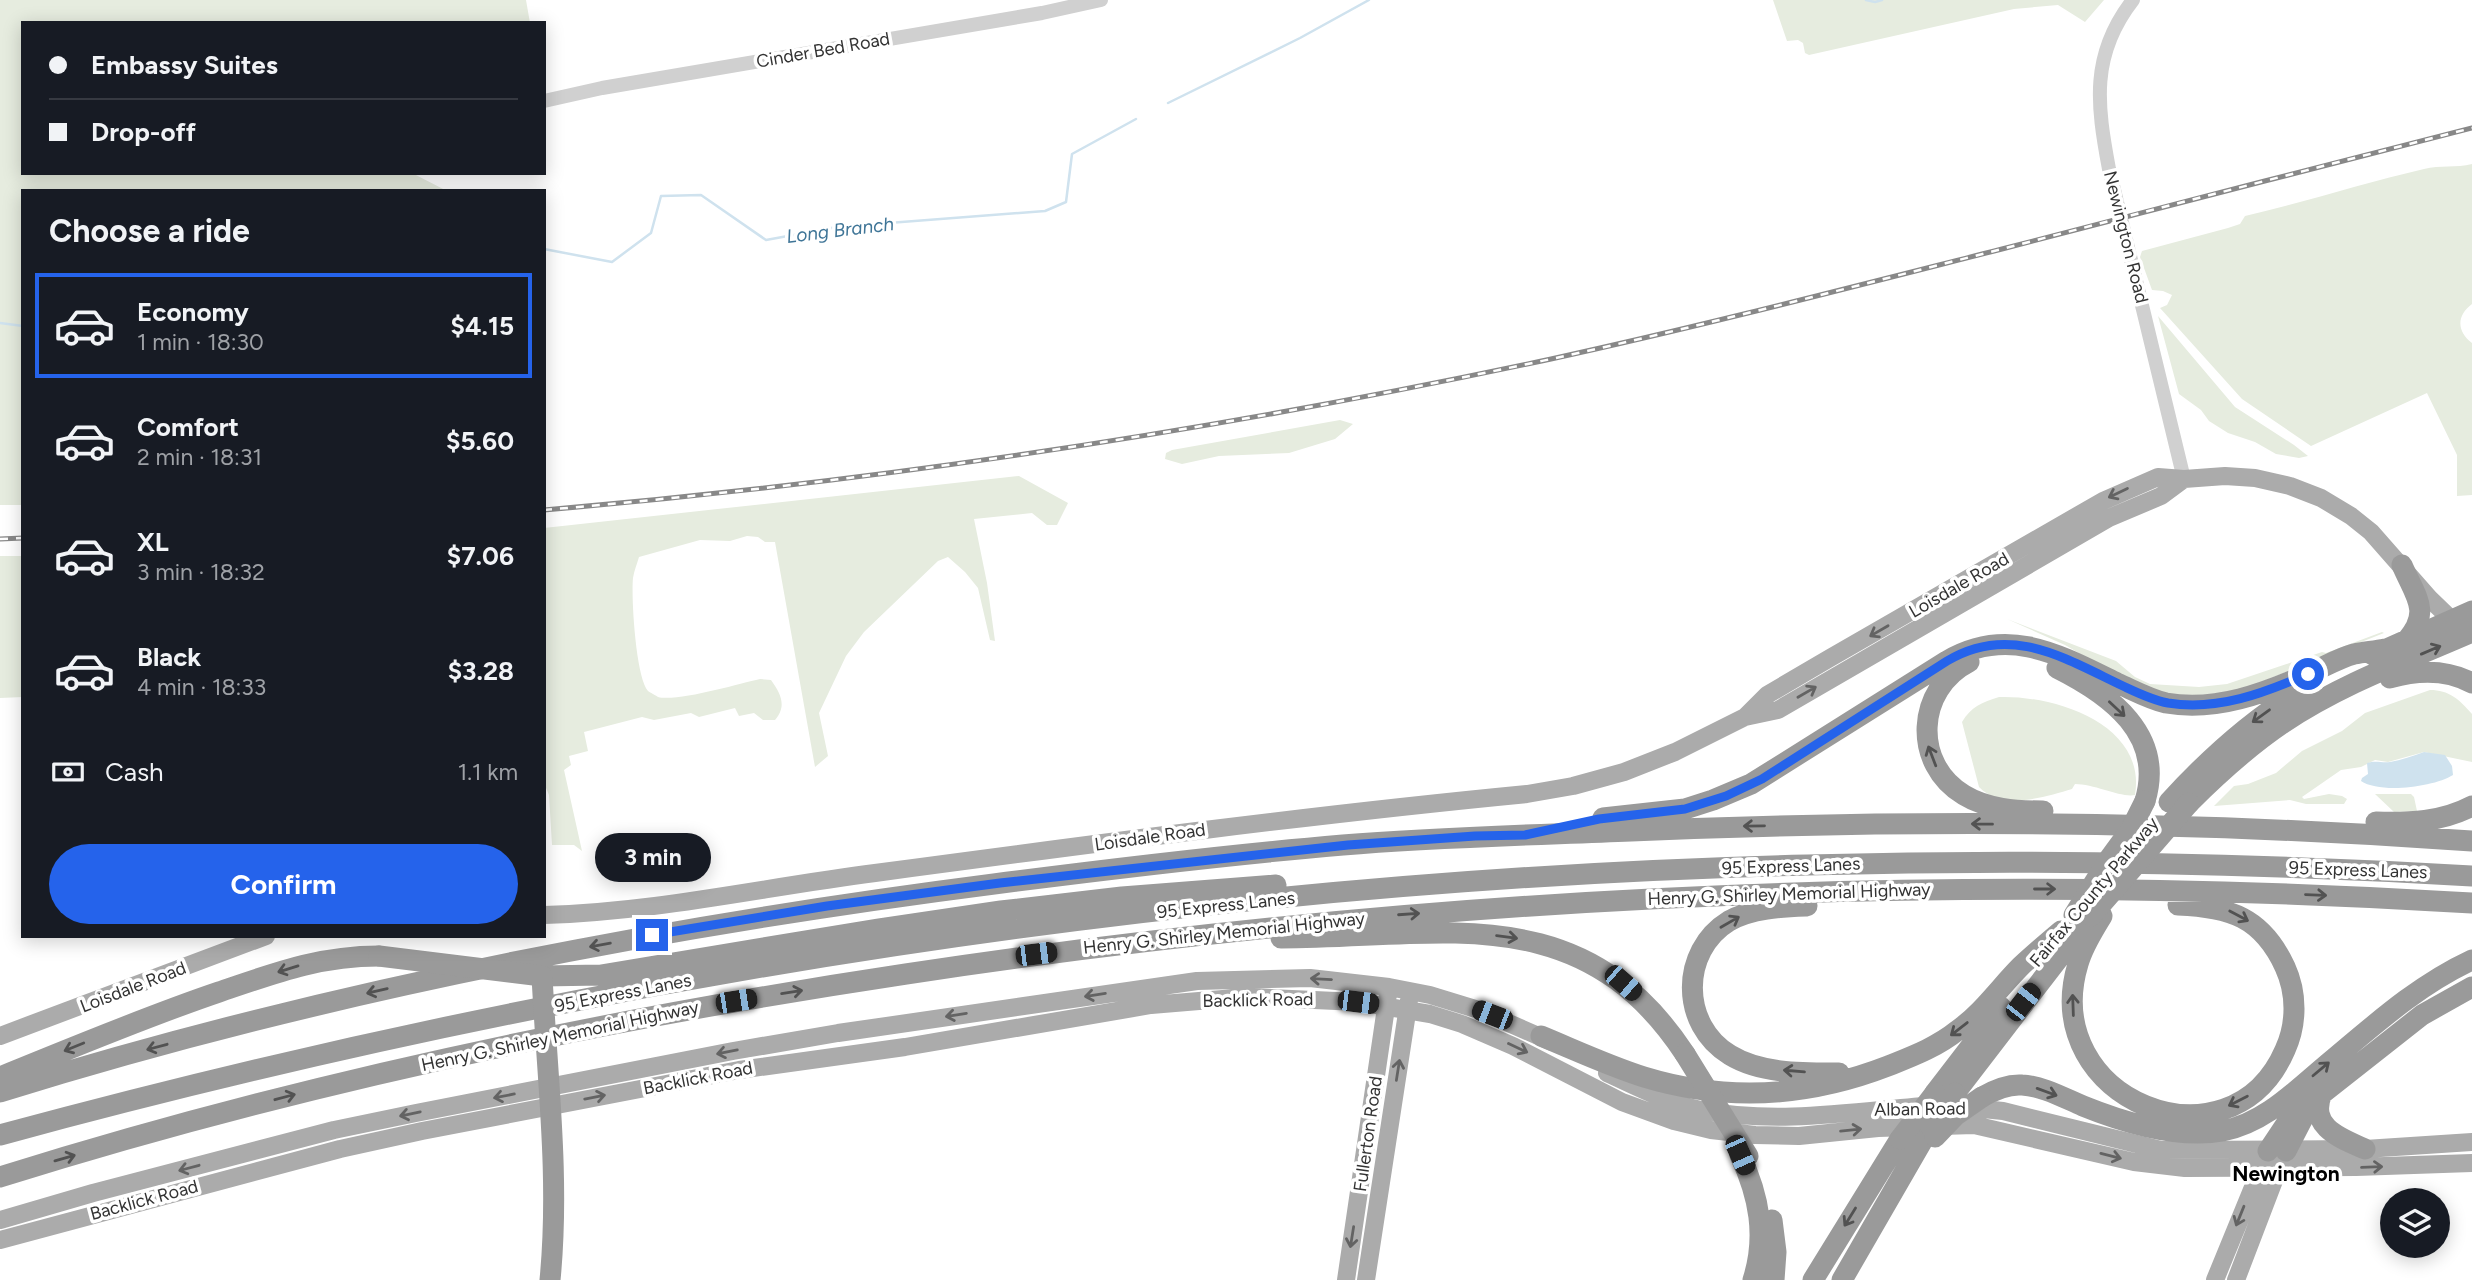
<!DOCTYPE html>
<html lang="en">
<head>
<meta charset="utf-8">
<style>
  :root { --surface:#171b24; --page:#242831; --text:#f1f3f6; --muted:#9ea1a6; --line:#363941; --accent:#2563eb }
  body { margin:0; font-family:Figtree,sans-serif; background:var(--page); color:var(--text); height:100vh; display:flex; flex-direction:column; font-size:26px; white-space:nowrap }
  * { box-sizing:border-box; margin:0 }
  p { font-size:23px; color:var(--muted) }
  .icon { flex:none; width:38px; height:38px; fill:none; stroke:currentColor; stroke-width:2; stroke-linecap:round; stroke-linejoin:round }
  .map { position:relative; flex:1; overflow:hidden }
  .side { position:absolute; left:21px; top:189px; width:525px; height:749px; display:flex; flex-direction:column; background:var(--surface); border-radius:0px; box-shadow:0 4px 18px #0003 }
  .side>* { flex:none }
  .guide { position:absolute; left:21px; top:21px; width:525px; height:154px; border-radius:0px; box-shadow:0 4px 18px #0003; display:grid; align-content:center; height:154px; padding:0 28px; background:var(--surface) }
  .buttons { position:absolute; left:2380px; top:1188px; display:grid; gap:14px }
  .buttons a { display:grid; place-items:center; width:70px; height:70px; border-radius:50%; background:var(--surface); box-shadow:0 4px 18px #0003; font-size:35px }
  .end { position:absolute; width:32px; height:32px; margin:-16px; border:9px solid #2563eb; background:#fff; box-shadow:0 0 0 4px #fff }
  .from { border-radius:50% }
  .bubble { position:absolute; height:49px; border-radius:24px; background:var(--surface); box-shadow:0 4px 18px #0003; font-size:23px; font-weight:700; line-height:49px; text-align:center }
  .car { position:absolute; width:21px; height:42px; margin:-21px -10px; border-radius:9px; box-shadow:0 0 5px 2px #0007; background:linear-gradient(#222 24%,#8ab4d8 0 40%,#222 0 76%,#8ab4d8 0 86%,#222 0) }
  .guide b { display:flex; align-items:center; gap:24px; height:66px; font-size:26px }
  .guide b+b { border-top:2px solid var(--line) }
  .guide i { width:18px; height:18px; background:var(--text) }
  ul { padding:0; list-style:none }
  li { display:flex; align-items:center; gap:21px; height:105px; margin:0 14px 10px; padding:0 14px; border:4px solid transparent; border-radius:0px }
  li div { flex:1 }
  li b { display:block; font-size:26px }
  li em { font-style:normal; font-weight:700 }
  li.on { border-color:var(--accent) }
  li>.icon { width:63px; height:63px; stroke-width:1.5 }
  h2 { padding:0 28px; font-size:32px; line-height:84px }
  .pay { display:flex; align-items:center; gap:18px; height:77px; padding:0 28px; font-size:26px }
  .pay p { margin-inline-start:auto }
  .button { display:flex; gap:14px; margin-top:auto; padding:14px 28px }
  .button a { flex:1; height:80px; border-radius:42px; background:var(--accent); color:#fff; font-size:28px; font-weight:700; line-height:80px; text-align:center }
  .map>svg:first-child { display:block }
  .green { fill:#e6ecdf }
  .water { fill:#cfe2ee }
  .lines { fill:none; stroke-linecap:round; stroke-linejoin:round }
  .stream { stroke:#cfe2ee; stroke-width:2.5 }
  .minor { stroke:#d0d0d0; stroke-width:14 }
  .major { stroke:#ababab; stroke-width:18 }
  .highway { stroke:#9a9a9a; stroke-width:21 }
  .rail-casing { stroke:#888; stroke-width:5 }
  .rail { stroke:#fff; stroke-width:2.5; stroke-dasharray:8; stroke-linecap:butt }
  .highway-bridge { stroke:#9a9a9a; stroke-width:21 }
  .oneway { stroke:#636363 }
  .oneway2 { stroke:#525252 }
  .route { stroke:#2563eb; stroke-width:9 }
  .labels { text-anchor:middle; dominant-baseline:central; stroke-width:7; stroke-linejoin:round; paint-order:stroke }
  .street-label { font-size:18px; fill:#333; stroke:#fff }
  .water-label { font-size:19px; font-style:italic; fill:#3f7597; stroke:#fff }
  .quarter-label { font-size:21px; font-weight:bold; fill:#000; stroke:#fff }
</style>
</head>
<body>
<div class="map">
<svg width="2472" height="1280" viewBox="0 0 2472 1280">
  <rect width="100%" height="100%" fill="#fff"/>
  <!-- green -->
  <path class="green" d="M0,0H526L530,23H23V173H412L447,191H23V505H0Z
    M1773,0H2104L2085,22L2058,5L2014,9L1809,55L1805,53L1803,43L1798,40L1787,41Z
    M2472,164V304C2457,315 2456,331 2472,343V495L2457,496V455L2427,393L2311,446L2242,399L2160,308L2167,305L2172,295L2163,291L2152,290L2140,257L2142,251L2228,228L2240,224L2245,216C2305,202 2364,183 2424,169C2440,165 2456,168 2472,164Z
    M2158,316L2235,407L2294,445L2308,456L2299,458L2276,454L2255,442L2228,433L2209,421L2201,410L2179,394Z
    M1340,420L1353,424L1335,439L1289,453L1219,456L1182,464L1165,459L1166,453L1172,450Z
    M1019,476L1068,503L1057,525H1047L1032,513L974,519L987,583L995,641L990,640L978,588L965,572L948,557L938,561L864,632L846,656L819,713L828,756L815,767L775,542H765L758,537L747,536L730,541L700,540L639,557C637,564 634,571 633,578C631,598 636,678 648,691C649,692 657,696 658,697C677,702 738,684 760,679L771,680C781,694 787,706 775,720H763L754,713L739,716L735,708L699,717L691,713L654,720L642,717L584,732L588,751L569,756L571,765L564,770L582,851L574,845H552L549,795L544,783V528Z
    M0,556H23V697L0,698Z
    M2007,619L2116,661L2135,677L2150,684L2199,687L2227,684L2322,652L2326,653L2382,632L2384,633L2243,689L2208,695H2171L2162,693L2110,671L2065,645Z
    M2430,690C2449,690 2459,699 2472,714V762L2424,752L2388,762L2375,760L2361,767L2341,770L2302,797L2304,799L2329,794L2342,796L2347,799L2344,804H2306L2290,800L2214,806L2234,786L2248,784L2276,773L2302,751L2342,731L2365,713Z
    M1999,697C2054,695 2147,724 2135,795C2121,798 2095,784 2075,784L2072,789C2045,797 2002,811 1979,787L1962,722C1971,707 1982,702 1999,697Z
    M2375,794H2411L2414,797L2417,811L2394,812Z"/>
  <!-- water -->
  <path class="water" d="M2424,752L2445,755L2452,766L2453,775C2434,787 2380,794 2361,781L2362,778L2368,774L2367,763C2376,760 2381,763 2390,762C2401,760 2413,756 2424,752Z"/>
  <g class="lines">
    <!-- stream -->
    <path class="stream" d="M1866,0L1875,2L1882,0
      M1168,103L1300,38L1369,0
      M544,249L612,262L651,233L661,196L701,195L766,240L837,227L1045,211L1066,202L1072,154L1136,119
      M0,323L23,326"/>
    <!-- minor -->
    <path class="minor" d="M2133,0C2090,55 2097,105 2109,169L2184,479
      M544,101L602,88L1042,13L1101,0"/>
    <!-- major -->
    <path class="major" d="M1745,717L1767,695L1830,658L2103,501L2158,477L2184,479L2225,476L2255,478L2290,486L2321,498L2351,516L2371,532L2429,598L2459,627
      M544,915C655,912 765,887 875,873C1092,844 1309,815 1527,794L1573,786L1624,772L1675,752L1745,717L1778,710L2109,518L2161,496L2184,479
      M0,1036L266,936
      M1607,1073C1637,1087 1668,1103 1701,1110C1778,1125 1858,1111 1935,1105
      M1963,1107L2003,1111L2161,1150L2365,1149L2472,1142
      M0,1220L93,1193L334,1130L416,1113L733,1051L838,1033L1197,981L1310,978L1389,987L1430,995L1479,1010L1552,1042
      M0,1240L340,1149L422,1131L739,1070L905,1047L1151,1005L1247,997L1358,1002L1430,1014L1462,1024L1513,1046L1622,1102L1674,1121L1711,1130L1755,1135L1799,1136L1878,1128L1974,1125L2134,1162L2185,1168L2356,1167L2472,1163
      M1346,1280L1388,994
      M1366,1280L1409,1000
      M2215,1280L2265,1158
      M2236,1280L2283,1157"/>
    <!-- highway -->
    <path class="highway" d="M2402,565C2415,596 2432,611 2407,640
      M2373,655L2472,611
      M1969,662C1916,689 1912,764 1964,795C1987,809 2016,811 2043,811
      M2057,668C2111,695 2165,735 2145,801
      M2390,678C2418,670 2446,669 2472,683
      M2169,802C2210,757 2253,718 2306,687
      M2189,803C2218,774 2249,746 2283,723C2341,684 2408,660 2472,632
      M1603,818L1685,809L1713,800L1751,784L1947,661C2008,625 2060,655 2117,683C2133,690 2149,699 2166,703C2216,712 2265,693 2310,673C2324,667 2339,658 2354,654C2364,652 2375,651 2385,649
      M2376,822C2409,823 2442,822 2472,806
      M1807,906C1782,907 1752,908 1729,921C1680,951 1680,1025 1730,1055C1761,1074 1804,1073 1839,1073
      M2102,916C2093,931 2083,946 2078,964C2037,1100 2230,1177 2285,1050C2297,1024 2297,993 2285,967C2262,917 2230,907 2178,905
      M1281,938C1441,938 1581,896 1685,1054
      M542,976L601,975L878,929L1001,911L1122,897L1276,885
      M1541,1036C1575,1050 1609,1066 1644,1077C1726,1102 1808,1097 1888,1066C1913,1056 1937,1047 1958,1030C1983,1012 2000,987 2021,966C2034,954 2048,942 2061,931
      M0,1077C72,1048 145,1017 219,992C275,973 319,956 379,956
      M0,1092C324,991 658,927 994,884C1110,869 1226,855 1343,845C1439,837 1535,835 1631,831C1911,819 2192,821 2472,841
      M1935,1093L2001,1007
      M1955,1093L2088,920
      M2322,1093C2308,1127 2340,1138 2365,1149
      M1982,1097C1994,1090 2008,1084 2022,1085C2043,1086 2064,1098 2083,1106C2125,1123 2177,1139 2223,1131C2264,1123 2294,1092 2325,1066C2372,1027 2416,986 2472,960
      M0,1135C588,975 1198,880 1807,865C2029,859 2251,863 2472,876
      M2268,1151L2286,1124L2295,1115L2422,1015L2472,987
      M2286,1151L2302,1120
      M1740,1155C1759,1196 1767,1236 1753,1280
      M0,1177C296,1084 600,1020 906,974C1424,896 1949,871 2472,903
      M1772,1220L1776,1252L1774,1280
      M1813,1280L1900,1139
      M1842,1280L1924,1138"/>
    <defs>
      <path id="rail" d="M544,510C883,481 1219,430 1551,359C1702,326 1852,287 2002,249C2159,208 2315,168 2472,128
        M0,539L23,538"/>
    </defs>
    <!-- rail casing -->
    <use href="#rail" class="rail-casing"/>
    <!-- rail -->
    <use href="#rail" class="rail"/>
    <!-- highway-bridge -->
    <path class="highway-bridge" d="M2074,915L2109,859L2131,829L2145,801
      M2091,916L2189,803
      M379,956L542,976C547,1077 560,1178 550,1280
      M1685,1054L1748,1156
      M1931,1127L1955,1093
      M1935,1137L1956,1115L1982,1097
      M1900,1139L1935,1093"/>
  </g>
  <!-- one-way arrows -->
  <defs><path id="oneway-shaft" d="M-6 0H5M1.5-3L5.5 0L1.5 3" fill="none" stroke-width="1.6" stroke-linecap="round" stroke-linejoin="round" transform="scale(1.75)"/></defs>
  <g class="oneway">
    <use href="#oneway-shaft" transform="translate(2118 493) rotate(154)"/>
    <use href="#oneway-shaft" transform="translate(1879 631) rotate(150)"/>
    <use href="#oneway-shaft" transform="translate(1807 692) rotate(-30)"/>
    <use href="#oneway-shaft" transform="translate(1321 979) rotate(-177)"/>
    <use href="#oneway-shaft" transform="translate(1095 995) rotate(171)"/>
    <use href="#oneway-shaft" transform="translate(956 1015) rotate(171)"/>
    <use href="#oneway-shaft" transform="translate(1518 1048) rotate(25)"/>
    <use href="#oneway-shaft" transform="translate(727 1052) rotate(169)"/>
    <use href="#oneway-shaft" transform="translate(1398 1070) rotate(-81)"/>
    <use href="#oneway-shaft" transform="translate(504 1096) rotate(169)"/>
    <use href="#oneway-shaft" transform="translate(595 1097) rotate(-11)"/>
    <use href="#oneway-shaft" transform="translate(410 1114) rotate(168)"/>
    <use href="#oneway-shaft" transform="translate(1851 1130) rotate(-6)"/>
    <use href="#oneway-shaft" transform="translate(2111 1156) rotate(14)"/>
    <use href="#oneway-shaft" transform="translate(2372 1167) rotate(-2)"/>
    <use href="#oneway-shaft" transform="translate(189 1168) rotate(165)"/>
    <use href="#oneway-shaft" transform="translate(2240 1216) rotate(112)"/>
    <use href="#oneway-shaft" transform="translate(1352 1237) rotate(99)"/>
  </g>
  <g class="oneway2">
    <use href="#oneway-shaft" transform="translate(2431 650) rotate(-23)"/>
    <use href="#oneway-shaft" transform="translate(2117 709) rotate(43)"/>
    <use href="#oneway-shaft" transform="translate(2261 716) rotate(144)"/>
    <use href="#oneway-shaft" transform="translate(1932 756) rotate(-111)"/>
    <use href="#oneway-shaft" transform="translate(1982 824) rotate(-179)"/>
    <use href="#oneway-shaft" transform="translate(1754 826) rotate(179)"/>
    <use href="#oneway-shaft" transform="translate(2045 889)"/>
    <use href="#oneway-shaft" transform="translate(2316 895) rotate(2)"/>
    <use href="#oneway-shaft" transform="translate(1409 914) rotate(-4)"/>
    <use href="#oneway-shaft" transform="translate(2239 916) rotate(28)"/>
    <use href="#oneway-shaft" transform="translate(1730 922) rotate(-30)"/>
    <use href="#oneway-shaft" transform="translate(1507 937) rotate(7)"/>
    <use href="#oneway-shaft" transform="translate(600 945) rotate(170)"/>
    <use href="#oneway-shaft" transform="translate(288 969) rotate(163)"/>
    <use href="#oneway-shaft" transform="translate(377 991) rotate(167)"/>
    <use href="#oneway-shaft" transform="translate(792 992) rotate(-9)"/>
    <use href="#oneway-shaft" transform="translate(2073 1005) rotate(-92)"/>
    <use href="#oneway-shaft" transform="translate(1959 1029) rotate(142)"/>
    <use href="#oneway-shaft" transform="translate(74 1047) rotate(158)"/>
    <use href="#oneway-shaft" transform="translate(157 1047) rotate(165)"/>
    <use href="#oneway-shaft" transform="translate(2321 1069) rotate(-40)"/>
    <use href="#oneway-shaft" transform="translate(1794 1071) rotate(-175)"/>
    <use href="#oneway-shaft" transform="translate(2047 1092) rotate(20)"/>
    <use href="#oneway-shaft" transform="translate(285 1097) rotate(-15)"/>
    <use href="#oneway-shaft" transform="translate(2238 1101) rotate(153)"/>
    <use href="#oneway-shaft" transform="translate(65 1158) rotate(-16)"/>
    <use href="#oneway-shaft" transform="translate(1850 1217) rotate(122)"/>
  </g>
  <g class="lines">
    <!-- route -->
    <path class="route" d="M652,935L827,906L1000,883L1348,845L1475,836L1525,835L1599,819L1685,809L1726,796L1762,779L1947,661C2010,623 2064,658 2123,686C2138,693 2152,700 2168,703C2218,711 2264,693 2308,674"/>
  </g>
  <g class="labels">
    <!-- street labels -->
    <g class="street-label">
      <text transform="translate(823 50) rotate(-10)">Cinder Bed Road</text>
      <text transform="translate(2126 237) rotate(76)">Newington Road</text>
      <text transform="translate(1959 585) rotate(-30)">Loisdale Road</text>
      <text transform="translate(1150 837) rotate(-8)">Loisdale Road</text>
      <text transform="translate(1791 866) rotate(-2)">95 Express Lanes</text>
      <text transform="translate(2358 870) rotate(2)">95 Express Lanes</text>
      <text transform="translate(2094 892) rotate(-50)">Fairfax County Parkway</text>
      <text transform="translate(1789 894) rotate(-2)">Henry G. Shirley Memorial Highway</text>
      <text transform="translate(1226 905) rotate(-6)">95 Express Lanes</text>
      <text transform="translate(1224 933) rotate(-6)">Henry G. Shirley Memorial Highway</text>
      <text transform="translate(133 987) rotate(-21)">Loisdale Road</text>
      <text transform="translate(623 993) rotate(-11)">95 Express Lanes</text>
      <text transform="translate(1258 1000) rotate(-1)">Backlick Road</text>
      <text transform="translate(560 1036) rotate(-12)">Henry G. Shirley Memorial Highway</text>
      <text transform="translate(698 1078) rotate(-11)">Backlick Road</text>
      <text transform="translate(1920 1109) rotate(-1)">Alban Road</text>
      <text transform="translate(1368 1134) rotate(-82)">Fullerton Road</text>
      <text transform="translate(144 1200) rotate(-15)">Backlick Road</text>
    </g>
    <!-- water labels -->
    <g class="water-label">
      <text transform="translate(840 230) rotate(-7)">Long Branch</text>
    </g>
    <!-- quarter labels -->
    <g class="quarter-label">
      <text x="2286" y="1173">Newington</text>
    </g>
  </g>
</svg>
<div class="buttons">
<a><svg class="icon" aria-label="layers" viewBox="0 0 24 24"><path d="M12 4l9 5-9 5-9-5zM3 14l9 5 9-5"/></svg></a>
</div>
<i class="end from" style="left:2308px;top:674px"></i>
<i class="end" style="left:652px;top:935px"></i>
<div class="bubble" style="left:595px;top:833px;width:116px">3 min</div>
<i class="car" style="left:1036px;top:954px;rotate:83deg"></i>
<i class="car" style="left:1623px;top:983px;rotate:131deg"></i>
<i class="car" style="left:736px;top:1001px;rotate:81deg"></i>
<i class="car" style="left:1358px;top:1002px;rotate:97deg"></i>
<i class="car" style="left:2023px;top:1002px;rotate:38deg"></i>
<i class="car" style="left:1492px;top:1015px;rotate:291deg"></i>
<i class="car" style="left:1740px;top:1155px;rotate:156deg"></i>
<div class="guide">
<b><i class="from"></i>Embassy Suites</b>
<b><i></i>Drop-off</b>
</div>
<section class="side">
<h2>Choose a ride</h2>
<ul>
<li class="on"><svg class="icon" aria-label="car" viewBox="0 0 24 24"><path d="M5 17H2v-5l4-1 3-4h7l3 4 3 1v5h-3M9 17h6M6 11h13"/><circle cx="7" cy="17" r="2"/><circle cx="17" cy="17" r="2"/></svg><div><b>Economy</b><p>1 min · 18:30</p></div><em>$4.15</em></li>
<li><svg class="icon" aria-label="car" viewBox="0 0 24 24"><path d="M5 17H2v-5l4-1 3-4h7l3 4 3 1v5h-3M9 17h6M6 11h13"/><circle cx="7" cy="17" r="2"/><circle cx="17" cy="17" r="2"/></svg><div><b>Comfort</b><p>2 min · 18:31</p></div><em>$5.60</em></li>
<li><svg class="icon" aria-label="car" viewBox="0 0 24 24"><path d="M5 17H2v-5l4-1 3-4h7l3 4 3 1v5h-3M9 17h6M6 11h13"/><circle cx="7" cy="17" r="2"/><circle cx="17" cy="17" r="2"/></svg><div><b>XL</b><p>3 min · 18:32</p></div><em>$7.06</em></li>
<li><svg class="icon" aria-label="car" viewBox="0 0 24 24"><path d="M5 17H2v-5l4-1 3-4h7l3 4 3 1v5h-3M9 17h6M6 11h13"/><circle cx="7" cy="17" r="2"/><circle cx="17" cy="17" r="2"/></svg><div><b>Black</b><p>4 min · 18:33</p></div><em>$3.28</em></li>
</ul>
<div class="pay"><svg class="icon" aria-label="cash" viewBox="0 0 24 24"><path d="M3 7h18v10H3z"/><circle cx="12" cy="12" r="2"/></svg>Cash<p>1.1 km</p></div>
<div class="button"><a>Confirm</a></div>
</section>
</div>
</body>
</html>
